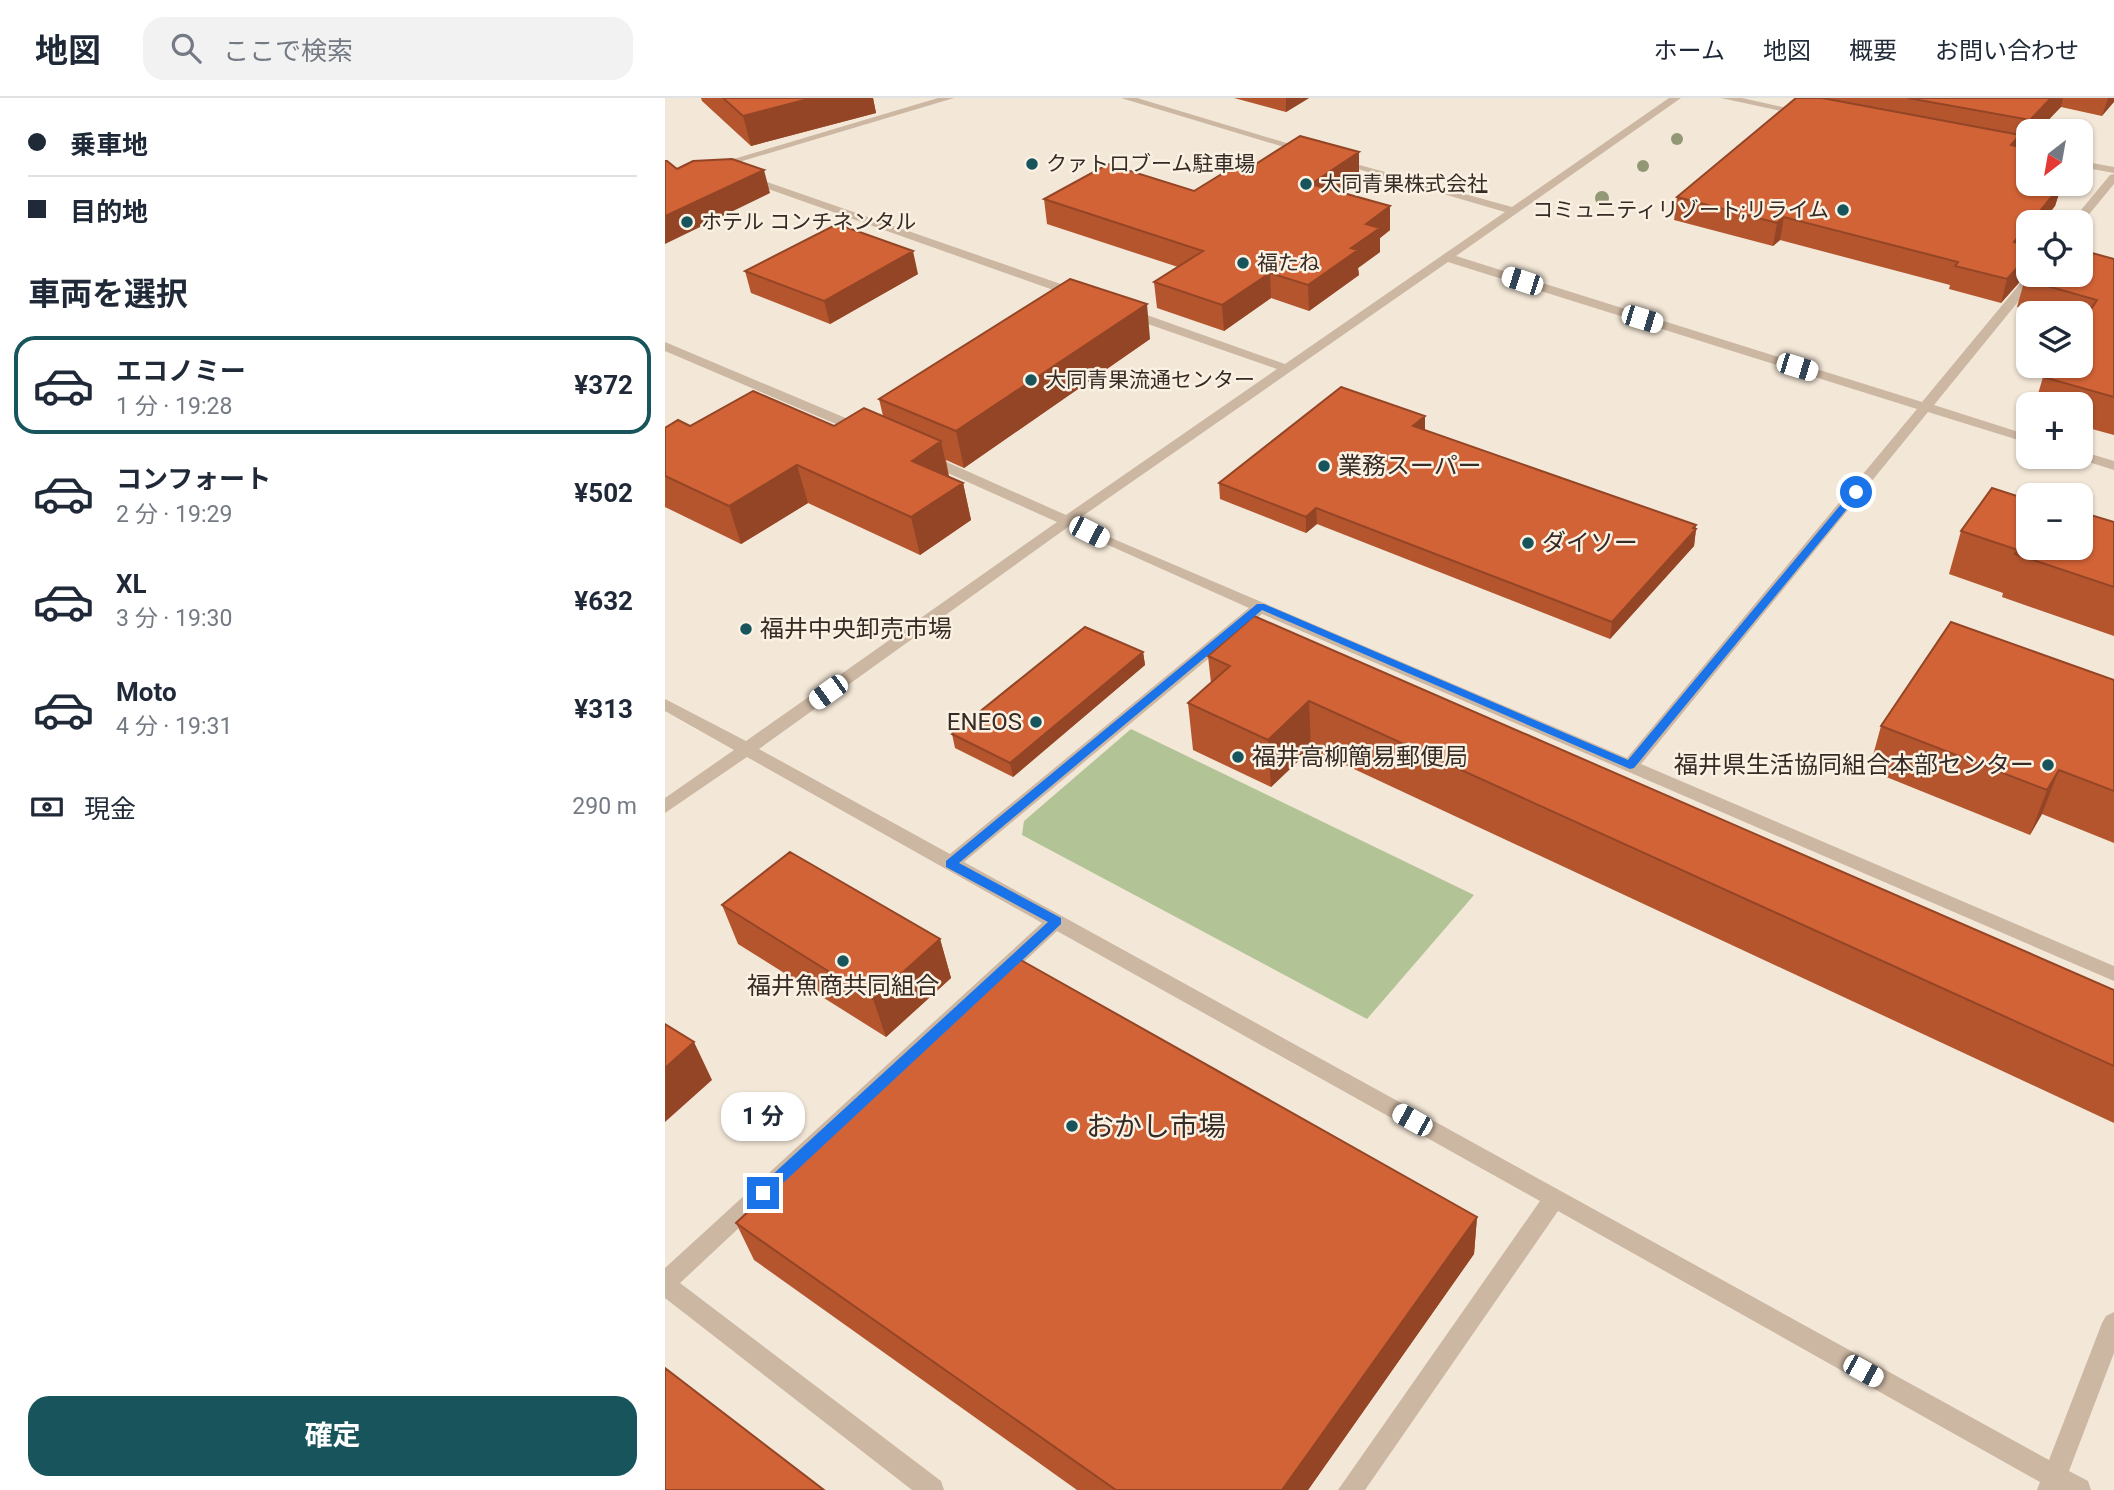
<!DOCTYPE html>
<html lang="ja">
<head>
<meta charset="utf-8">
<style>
  :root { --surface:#fff; --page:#f2f2f3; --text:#1f2937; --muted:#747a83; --line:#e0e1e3; --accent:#17545b }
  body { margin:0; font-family:Roboto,"Noto Sans JP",sans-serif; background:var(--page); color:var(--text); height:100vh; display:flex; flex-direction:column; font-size:26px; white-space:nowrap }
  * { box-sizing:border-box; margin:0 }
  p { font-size:23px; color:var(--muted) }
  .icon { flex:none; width:38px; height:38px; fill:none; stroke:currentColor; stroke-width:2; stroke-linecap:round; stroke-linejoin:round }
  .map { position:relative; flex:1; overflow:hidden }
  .details { display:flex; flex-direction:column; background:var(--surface); width:665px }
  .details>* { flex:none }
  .top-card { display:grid; align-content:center; height:154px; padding:0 28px; background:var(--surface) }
  .needle { width:46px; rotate:211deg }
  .buttons { position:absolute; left:1351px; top:21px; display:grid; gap:14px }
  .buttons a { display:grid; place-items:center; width:77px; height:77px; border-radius:14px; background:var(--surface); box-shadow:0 2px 5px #0004; font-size:35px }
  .end { position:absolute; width:32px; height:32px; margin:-16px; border:9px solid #1a73e8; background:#fff; box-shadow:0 0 0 4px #fff }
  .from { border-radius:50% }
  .bubble { position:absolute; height:49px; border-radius:21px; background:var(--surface); box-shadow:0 2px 5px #0004; font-size:23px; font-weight:700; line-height:49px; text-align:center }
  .car { position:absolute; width:21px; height:42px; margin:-21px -10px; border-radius:9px; box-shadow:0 0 5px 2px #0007; background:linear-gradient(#fff 24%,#345 0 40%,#fff 0 76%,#345 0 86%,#fff 0) }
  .top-card b { display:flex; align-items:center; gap:24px; height:66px; font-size:26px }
  .top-card b+b { border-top:2px solid var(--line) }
  .top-card i { width:18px; height:18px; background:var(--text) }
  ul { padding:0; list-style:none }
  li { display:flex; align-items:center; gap:21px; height:98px; margin:0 14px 10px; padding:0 14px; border:4px solid transparent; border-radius:21px }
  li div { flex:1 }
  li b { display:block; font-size:26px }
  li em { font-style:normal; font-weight:700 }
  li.current { border-color:var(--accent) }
  li>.icon { width:63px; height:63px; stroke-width:1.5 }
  h2 { padding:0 28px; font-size:32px; line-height:84px }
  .pay { display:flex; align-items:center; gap:18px; height:77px; padding:0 28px; font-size:26px }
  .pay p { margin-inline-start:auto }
  .primary-button { display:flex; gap:14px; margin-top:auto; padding:14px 28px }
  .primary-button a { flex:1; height:80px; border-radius:21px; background:var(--accent); color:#fff; font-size:28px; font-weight:700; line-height:80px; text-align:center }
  header { display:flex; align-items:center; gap:42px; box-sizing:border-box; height:98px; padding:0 35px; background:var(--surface); border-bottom:2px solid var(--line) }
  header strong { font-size:33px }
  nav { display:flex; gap:38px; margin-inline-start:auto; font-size:24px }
  .search { width:490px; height:63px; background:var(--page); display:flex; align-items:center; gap:18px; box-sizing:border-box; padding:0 24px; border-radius:21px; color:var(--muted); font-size:26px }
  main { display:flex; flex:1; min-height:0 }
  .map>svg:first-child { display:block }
  .green { fill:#b2c396 }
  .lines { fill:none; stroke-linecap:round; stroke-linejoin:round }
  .minor { fill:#ccb7a2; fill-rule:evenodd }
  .tree { fill:#929876 }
  .wall { fill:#b5552e }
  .shaded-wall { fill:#934526 }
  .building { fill:#d26336; stroke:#934526; stroke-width:2 }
  .route { fill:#1a73e8 }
  .poi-dot { fill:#17545b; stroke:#fbf1e3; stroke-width:2.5 }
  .labels { text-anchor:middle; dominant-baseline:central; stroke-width:5; stroke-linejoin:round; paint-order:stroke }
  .far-poi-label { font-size:21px; fill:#362b25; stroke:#fbf1e3; text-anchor:start }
  .poi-label { font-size:24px; fill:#362b25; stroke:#fbf1e3; text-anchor:start }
  .near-poi-label { font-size:28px; fill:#362b25; stroke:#fbf1e3; text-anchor:start }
</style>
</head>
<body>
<header>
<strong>地図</strong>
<div class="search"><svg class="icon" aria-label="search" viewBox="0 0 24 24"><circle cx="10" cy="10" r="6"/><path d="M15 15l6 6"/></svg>ここで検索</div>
<nav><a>ホーム</a><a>地図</a><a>概要</a><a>お問い合わせ</a></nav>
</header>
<main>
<section class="details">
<div class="top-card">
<b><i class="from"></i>乗車地</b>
<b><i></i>目的地</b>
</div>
<h2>車両を選択</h2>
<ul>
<li class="current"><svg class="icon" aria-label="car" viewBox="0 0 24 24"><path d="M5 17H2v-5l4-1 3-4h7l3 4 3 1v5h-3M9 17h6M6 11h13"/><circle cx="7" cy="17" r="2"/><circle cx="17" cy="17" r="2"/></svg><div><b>エコノミー</b><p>1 分 · 19:28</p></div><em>¥372</em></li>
<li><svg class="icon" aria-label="car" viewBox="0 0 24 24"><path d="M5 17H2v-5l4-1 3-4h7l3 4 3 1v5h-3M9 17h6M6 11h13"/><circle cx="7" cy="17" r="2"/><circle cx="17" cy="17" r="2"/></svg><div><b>コンフォート</b><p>2 分 · 19:29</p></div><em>¥502</em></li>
<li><svg class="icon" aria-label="car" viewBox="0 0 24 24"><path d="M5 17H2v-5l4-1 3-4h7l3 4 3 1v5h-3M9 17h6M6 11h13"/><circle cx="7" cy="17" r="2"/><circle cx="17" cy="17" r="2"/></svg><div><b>XL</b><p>3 分 · 19:30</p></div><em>¥632</em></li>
<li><svg class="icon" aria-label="car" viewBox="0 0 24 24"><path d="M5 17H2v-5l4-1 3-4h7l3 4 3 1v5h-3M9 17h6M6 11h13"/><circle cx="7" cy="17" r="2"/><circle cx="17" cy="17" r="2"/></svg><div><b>Moto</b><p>4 分 · 19:31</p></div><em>¥313</em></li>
</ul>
<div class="pay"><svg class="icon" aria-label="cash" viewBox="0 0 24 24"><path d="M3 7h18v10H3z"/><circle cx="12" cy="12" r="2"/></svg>現金<p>290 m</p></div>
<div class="primary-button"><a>確定</a></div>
</section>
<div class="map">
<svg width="1449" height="1392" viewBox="0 0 1449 1392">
  <rect width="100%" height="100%" fill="#f3e7d7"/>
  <!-- green -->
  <path class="green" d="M466,631L809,797L702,921L357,737L359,723Z"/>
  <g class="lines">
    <!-- minor -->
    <path class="minor" d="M273,0H289L54,70L45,68Z
      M456,0H472L648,53L639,55Z
      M1004,0H1016L791,158L1257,304L1363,176L1375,177L1269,307L1363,337V345L1263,314L976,666L1449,868V883L597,516L299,764L1384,1362L1437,1225L1441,1218L1449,1214V1255L1404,1373L1423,1383L1426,1392H1372L1375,1384L893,1113L700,1392H673L875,1103L392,833L15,1185L276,1383L279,1392H247L0,1200V1170L377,825L82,659L0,715V700L69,652L0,613V601L81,643L392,424L256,363V357H266L401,417L612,271L457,217V211H465L620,266L840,114L669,64V60L847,109ZM783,164L1252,311L962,660L451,442L412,422ZM403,429L584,510L285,756L94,651Z
      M1056,0H1077L1145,15L1140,18Z
      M1416,63L1449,69V75L1416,69Z
      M1449,76V86L1416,126L1406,124L1445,77Z
      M82,77L416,193L418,196L408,199L78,82L77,80Z
      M0,244L202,329L204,332L202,335H192L0,253Z
      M1416,353L1449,363V372L1411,360L1416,359Z"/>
  </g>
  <!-- trees -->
  <g class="tree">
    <circle cx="1012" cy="41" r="6"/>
    <circle cx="978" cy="68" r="6"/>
    <circle cx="937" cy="100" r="7"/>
  </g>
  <!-- wall -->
  <path class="wall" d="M36,0H208L211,15L86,48L37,3Z
    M569,0H644L621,14Z
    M1131,0H1449L1437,18L1396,9L1363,33V44L1358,49L1363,86H1397L1390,108L1363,124V142L1359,147L1363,158V177H1416L1449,161V337L1416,328V306H1370L1378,279L1416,268V215H1374L1352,209L1361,177L1336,205L1284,191L1285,187L1115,142L1108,148L1009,122L1012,99Z
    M586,69L694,78L672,93L725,132L715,140V154L693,170L694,177L644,213L606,200L559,233L492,210L489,184L513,169L382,126L379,101L529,93Z
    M80,173L253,176L165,226L86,195Z
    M485,241L299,370L281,362L284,378L298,385L306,422L255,457L143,405L76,446L0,409V330L25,328H169L218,318L214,301Z
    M760,332L1031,427L1030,431H1031L1029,448L945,541L652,426L641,435L555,401L554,385Z
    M1361,401L1449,424V538L1337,499L1338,495L1284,476L1296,433Z
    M478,554L480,567L348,679L290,650L287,636Z
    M543,558L1449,892V1025L646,651L606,689L528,652L523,605L546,585Z
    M1449,582V745L1377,716L1365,737L1204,672L1216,628Z
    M57,807L275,841L286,880L221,939L73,846Z
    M812,1119L809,1156L643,1392H412L89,1162L71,1125Z"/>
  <!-- shaded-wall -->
  <path class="shaded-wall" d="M147,0H208L211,15L86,48L78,18Z
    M621,0H644L621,14Z
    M1386,0H1398L1396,9L1373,33H1363V44L1358,49L1365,22Z
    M1443,0H1449V4L1437,18Z
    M1355,37L1349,59L1346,47Z
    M694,54V78L647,110L646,86Z
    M99,72L105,95L0,146V118Z
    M1397,86L1390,108L1378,124H1366Z
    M725,108V132L715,140V154L693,170L694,177L644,213L643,187L686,150L701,126Z
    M1119,119L1115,142L1108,148L1112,125Z
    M1363,127V142L1343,168L1349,144Z
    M248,153L253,176L165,226L159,203Z
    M1363,158V174L1336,205L1342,181Z
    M605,175L606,200L559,233L557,207Z
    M482,206L485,241L299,370L291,333Z
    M760,318V334L748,328Z
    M276,343L284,380L247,363Z
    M132,367L143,405L76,446L64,408Z
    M298,385L306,422L255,457L246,419Z
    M651,410L652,426L641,435V419Z
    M1031,427L1030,433L1031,431L1029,448L945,541L947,524Z
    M478,554L480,567L348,679L345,665Z
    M644,603L646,651L606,689L603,642Z
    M1394,672L1377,716L1365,737L1382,692Z
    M275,841L286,880L221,939L208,901Z
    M29,944L47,982L0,1024V970Z
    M812,1119L809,1156L643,1392H617Z"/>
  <!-- building -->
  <path class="building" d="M58,0H147L78,18Z
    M1131,0H1157L1355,37L1346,47L1363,51V86H1397L1366,124H1363V127L1349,144L1363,148V158L1342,181L1290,168L1293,164L1119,119L1112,125L1012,99Z
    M1243,0H1386L1365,22Z
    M635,38L694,54L646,86L725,108L701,126L715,130L686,150L693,152L643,187L605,175L557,207L489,184L538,153L379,101L443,66L529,93L573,66L586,69Z
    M67,61L99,72L0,118V63H2L12,71L28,63Z
    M172,126L248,153L159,203L80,173Z
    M1416,152L1449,161V299L1378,279L1386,268H1416V226L1432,202L1382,188L1387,182L1366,177H1416Z
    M405,181L482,206L291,333L214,301Z
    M676,289L760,318L748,328L1031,427L1028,430L1031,431L947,524L651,410L641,419L554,385Z
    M88,293L169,328L199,310L276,343L247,363L298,385L246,419L132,367L64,408L0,378V330L13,322L25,328Z
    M1327,390L1361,401L1363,400V450H1416V414L1449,424V489L1350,456L1353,452L1296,433Z
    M589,518L1449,892V968L644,603L603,642L523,605L565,568L543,558Z
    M1286,524L1449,582V693L1394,672L1382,692L1216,628Z
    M420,529L478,554L345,665L287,636Z
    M125,754L275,841L208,901L57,807Z
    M354,861L812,1119L617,1392H451L71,1125Z
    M0,926L29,944L0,970Z
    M0,1270L159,1392H0Z"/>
  <!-- route -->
  <path class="route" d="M1188,392L1196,394L969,670L965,671L597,512L294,765L396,820V826L103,1099H93V1090L383,824L281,769V763L592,506H599L963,662Z"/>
  <!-- markers -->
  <g class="poi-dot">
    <circle cx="367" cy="66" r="7"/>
    <circle cx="641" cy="86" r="7"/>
    <circle cx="1178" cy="112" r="7"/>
    <circle cx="22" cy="124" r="7"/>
    <circle cx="578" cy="165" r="7"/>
    <circle cx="366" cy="282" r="7"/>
    <circle cx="659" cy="368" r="7"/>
    <circle cx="863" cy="445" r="7"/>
    <circle cx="81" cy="531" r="7"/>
    <circle cx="371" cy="624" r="7"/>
    <circle cx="573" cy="659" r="7"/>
    <circle cx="1383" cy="667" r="7"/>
    <circle cx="178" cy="863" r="7"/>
    <circle cx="407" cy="1028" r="7"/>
  </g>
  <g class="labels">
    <!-- far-poi labels -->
    <g class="far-poi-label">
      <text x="381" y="66">クァトロブーム駐車場</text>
      <text x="655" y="86">大同青果株式会社</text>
      <text x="1164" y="112" text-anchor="end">コミュニティリゾート;リライム</text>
      <text x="36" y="124">ホテル コンチネンタル</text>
      <text x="592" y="165">福たね</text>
      <text x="380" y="282">大同青果流通センター</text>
    </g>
    <!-- poi labels -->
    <g class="poi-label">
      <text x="673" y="368">業務スーパー</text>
      <text x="877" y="445">ダイソー</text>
      <text x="95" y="531">福井中央卸売市場</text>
      <text x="357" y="624" text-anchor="end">ENEOS</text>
      <text x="587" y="659">福井高柳簡易郵便局</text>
      <text x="1369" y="667" text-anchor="end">福井県生活協同組合本部センター</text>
      <text x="178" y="888" text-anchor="middle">福井魚商共同組合</text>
    </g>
    <!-- near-poi labels -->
    <g class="near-poi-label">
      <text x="421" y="1028">おかし市場</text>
    </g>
  </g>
</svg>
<div class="buttons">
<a><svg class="needle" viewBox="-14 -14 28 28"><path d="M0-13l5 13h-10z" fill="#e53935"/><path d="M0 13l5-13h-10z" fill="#747a83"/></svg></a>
<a><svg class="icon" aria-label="locate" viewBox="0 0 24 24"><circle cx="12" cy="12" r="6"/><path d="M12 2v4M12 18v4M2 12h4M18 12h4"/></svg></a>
<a><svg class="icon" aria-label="layers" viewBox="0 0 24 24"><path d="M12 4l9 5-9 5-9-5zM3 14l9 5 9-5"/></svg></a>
<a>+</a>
<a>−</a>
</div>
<i class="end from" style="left:1191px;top:394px"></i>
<i class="end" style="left:98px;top:1095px"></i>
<div class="bubble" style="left:56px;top:994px;width:84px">1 分</div>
<i class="car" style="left:857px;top:183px;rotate:288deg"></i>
<i class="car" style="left:977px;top:221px;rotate:107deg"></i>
<i class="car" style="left:1132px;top:269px;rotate:107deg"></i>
<i class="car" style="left:424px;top:434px;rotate:117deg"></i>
<i class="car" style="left:163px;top:594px;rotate:234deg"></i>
<i class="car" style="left:747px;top:1022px;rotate:299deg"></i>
<i class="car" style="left:1198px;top:1273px;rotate:119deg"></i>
</div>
</main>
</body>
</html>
